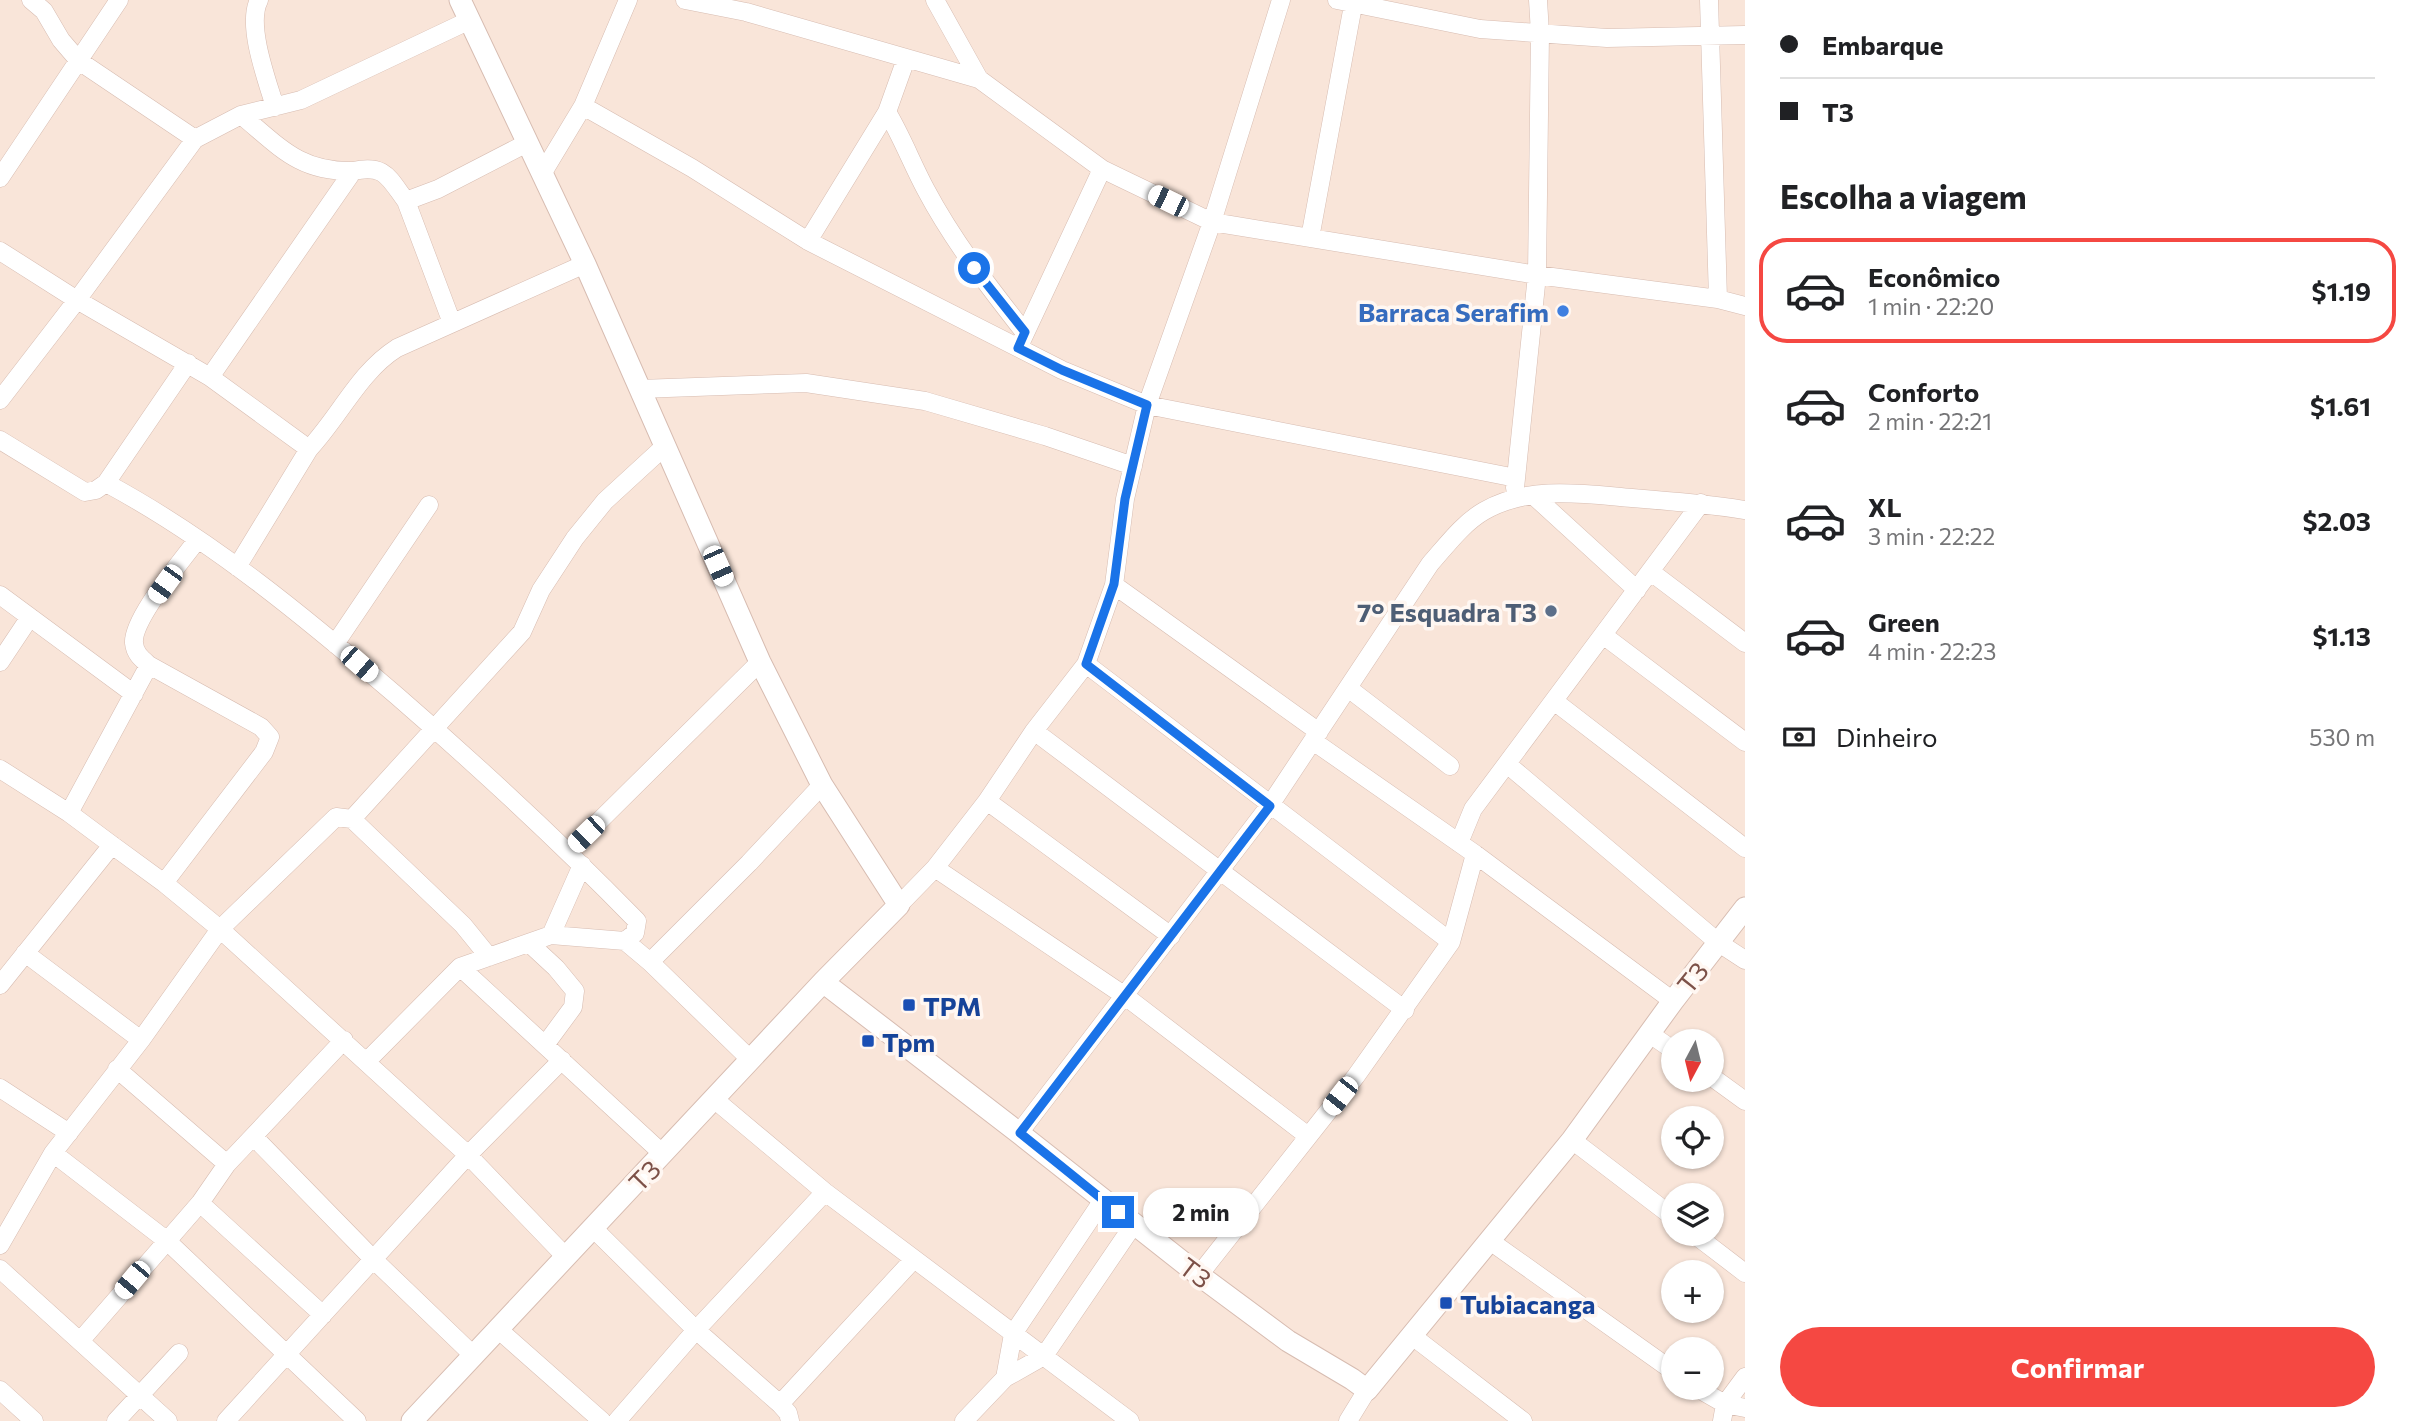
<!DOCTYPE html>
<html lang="pt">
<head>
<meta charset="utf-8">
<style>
  :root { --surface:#fff; --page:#f2f2f2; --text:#202124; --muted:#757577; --line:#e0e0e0; --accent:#f54842 }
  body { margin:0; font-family:Commissioner,sans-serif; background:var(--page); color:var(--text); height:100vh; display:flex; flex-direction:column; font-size:26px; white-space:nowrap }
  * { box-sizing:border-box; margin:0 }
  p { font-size:23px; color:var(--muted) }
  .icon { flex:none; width:38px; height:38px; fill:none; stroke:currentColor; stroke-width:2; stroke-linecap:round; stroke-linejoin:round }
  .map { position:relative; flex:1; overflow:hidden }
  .drawer { display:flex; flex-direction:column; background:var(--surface); width:665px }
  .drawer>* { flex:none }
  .banner { display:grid; align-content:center; height:154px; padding:0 35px; background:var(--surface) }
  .needle { width:46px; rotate:187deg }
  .buttons { position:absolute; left:1661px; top:1029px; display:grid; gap:14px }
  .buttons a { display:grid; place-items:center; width:63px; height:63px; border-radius:50%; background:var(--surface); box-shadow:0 2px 5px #0004; font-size:35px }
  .end { position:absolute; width:32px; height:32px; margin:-16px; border:9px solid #1a73e8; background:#fff; box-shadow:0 0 0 4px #fff }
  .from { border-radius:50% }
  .bubble { position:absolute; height:49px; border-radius:24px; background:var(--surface); box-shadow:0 2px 5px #0004; font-size:23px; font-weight:700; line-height:49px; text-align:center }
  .car { position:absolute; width:21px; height:42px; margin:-21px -10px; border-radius:9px; box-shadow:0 0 5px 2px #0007; background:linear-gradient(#fff 24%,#345 0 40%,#fff 0 76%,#345 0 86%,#fff 0) }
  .banner b { display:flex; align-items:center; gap:24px; height:66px; font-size:26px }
  .banner b+b { border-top:2px solid var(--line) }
  .banner i { width:18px; height:18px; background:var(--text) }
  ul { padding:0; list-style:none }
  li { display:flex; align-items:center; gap:21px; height:105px; margin:0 14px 10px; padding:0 21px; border:4px solid transparent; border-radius:28px }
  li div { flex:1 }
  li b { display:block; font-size:26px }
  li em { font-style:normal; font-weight:700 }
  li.active { border-color:var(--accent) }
  li>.icon { width:63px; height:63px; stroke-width:1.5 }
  h2 { padding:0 35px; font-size:32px; line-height:84px }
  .pay { display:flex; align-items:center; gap:18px; height:77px; padding:0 35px; font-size:26px }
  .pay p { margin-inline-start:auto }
  .primary-button { display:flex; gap:14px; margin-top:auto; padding:14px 35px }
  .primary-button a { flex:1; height:80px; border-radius:42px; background:var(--accent); color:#fff; font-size:28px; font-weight:700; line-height:80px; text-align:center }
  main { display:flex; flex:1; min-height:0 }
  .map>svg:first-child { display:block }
  .residential { fill:#f9e5d9; fill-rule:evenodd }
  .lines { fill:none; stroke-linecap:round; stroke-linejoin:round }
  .minor-casing { stroke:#d7bcb1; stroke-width:19 }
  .tertiary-casing { stroke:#d7bcb1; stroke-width:23 }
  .minor { stroke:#fff; stroke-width:18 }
  .tertiary { stroke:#fff; stroke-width:21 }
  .route { stroke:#1a73e8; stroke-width:9 }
  .shop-dot { fill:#3f7fe0; stroke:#fff7f2; stroke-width:2.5 }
  .service-dot { fill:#5c6f8a; stroke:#fff7f2; stroke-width:2.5 }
  .transit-dot { fill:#1a4fb4; stroke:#fff7f2; stroke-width:2.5 }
  .labels { text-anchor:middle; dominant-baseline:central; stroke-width:7; stroke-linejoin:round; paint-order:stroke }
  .shop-label { font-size:26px; font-weight:bold; fill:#366cbe; stroke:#fff7f2; text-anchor:end }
  .service-label { font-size:26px; font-weight:bold; fill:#4e5e75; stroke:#fff7f2; text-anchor:end }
  .street-label { font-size:26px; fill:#7d5148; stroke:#fff7f2 }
  .transit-label { font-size:26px; font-weight:bold; fill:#164399; stroke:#fff7f2; text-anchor:start }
</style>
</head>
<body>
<main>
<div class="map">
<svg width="1745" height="1421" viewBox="0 0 1745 1421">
  <rect width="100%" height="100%" fill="#fff2e9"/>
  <!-- residential -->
  <path class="residential" d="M0,0H1745V1421H0ZM1673,1041H1712V1080H1673ZM1673,1118H1712V1157H1673ZM1673,1195H1712V1234H1673ZM1673,1272H1712V1311H1673ZM1673,1349H1712V1388H1673Z"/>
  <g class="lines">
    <defs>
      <path id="minor" d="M31,0L44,11L61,40L79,61L195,139
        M259,0C246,25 267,80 275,107
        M685,0L746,12L979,79L1102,169L1212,222L1537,275L1718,299L1745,306
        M935,0L979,79
        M1337,0L1480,29L1607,38L1745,35
        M1709,0L1718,299
        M906,59L887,112C902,137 912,164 926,190C953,241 989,287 1025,333
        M583,106L692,168L808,241L1062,370L1147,405L1516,478
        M353,171C385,164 388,177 406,201L438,189L527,143
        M542,174L583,106L628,0
        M0,178L119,0
        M406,201L452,323
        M1310,238L1354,0
        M808,241L887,112
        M0,251L77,300L210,377L309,449
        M1022,340L1102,169
        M210,377L353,171C299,172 280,147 241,115
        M640,389L806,383L925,401L1045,436L1133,466
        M0,400L77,300L195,139L241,115L301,100L470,20
        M0,440L85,492L96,490L106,483L188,363
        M106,483C212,540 306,618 397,696C480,768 560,842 637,921L635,933L625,941L650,962L751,1060
        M1515,488L1537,275L1540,33L1538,0
        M1534,496L1637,590
        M237,567L309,449C340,416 359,372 397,348L585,264
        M1651,572L1745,643
        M1114,585L1319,732
        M0,595L134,694
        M1603,635L1745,742
        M335,644L429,505
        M0,662L30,617
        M1086,664L1451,942
        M1348,688L1450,766
        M1554,701L1745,848
        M1034,731L1405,1010
        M1313,741L1475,854L1673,1001
        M1507,764L1719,943L1745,960
        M0,769L69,813L112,845L164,883L220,929L468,1155L565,1256
        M987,801L1171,936
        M69,813L149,665
        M352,819L522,632L541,590L575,538L605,501L665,446
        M1459,843L1473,809L1701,503
        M569,851L760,662
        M935,868L1125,996L1308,1136
        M164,883L264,752L270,737L261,727L149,665C142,659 135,654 134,643C132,619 182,561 197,540
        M899,905L935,868L987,801L1034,731L1086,664L1114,585L1125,499L1147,405L1212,222L1281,0
        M551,935L582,865
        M529,943L556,968L575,991L573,1007L545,1045
        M25,953L141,1040
        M650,962L749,863L822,785
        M460,967L663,1154
        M0,985L112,845
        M1650,1034L1673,1050
        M366,1062L460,967L551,935L625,941
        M117,1069L227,1164
        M1712,1077L1745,1101
        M0,1088L69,1133
        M714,1099L825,1192L1130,1421
        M1019,1133L1270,805L1430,564C1446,546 1463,523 1484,511C1529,485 1584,494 1632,498C1670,501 1707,504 1745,510
        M254,1137L373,1259L473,1355
        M1572,1140L1673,1217
        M53,1153L166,1240L357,1421
        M200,1203L323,1315
        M593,1228L696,1330L780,1404L788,1413L790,1421
        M1694,1234L1745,1273
        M1490,1241L1673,1371
        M0,1245L53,1153L141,1040L220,929L336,817L352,819L463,925L489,957
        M0,1269L168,1421
        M1199,1275L1356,1076L1451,942L1475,854
        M499,1330L602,1421
        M1411,1335L1523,1421
        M81,1340L200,1203L227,1164L344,1040
        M1005,1378L1013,1334L1103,1200
        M1697,1388L1725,1404L1745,1408
        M0,1390L34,1421
        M780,1404L913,1260
        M116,1421L179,1353
        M226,1421L468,1155L562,1060
        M617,1421L696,1330L825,1192
        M964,1421L1005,1378L1044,1356L1134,1224
        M1348,1421L1367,1390
        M1722,1421L1725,1404L1745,1377"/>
      <path id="tertiary" d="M460,0L585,264L760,662L822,785L899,905L823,982
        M412,1421L823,982L1019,1133L1199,1275L1288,1341L1352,1379L1367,1390L1572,1140L1673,1001L1745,908"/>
    </defs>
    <!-- minor casing -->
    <use href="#minor" class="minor-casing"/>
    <!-- tertiary casing -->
    <use href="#tertiary" class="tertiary-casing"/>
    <!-- minor -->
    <use href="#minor" class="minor"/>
    <!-- tertiary -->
    <use href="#tertiary" class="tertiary"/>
  </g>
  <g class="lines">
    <!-- route -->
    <path class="route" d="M974,268L1025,332L1018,348L1062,370L1147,405L1125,499L1114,584L1086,664L1270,806L1020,1133L1118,1212"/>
  </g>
  <!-- markers -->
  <circle class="shop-dot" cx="1563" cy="311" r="7"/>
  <circle class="service-dot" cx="1551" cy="611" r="7"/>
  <g class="transit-dot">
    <rect x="902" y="998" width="14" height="14" rx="3.5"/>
    <rect x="861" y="1034" width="14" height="14" rx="3.5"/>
    <rect x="1439" y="1296" width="14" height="14" rx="3.5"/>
  </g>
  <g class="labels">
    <!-- shop labels -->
    <g class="shop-label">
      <text x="1549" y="311">Barraca Serafim</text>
    </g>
    <!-- service labels -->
    <g class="service-label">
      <text x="1537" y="611">7° Esquadra T3</text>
    </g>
    <!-- street labels -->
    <g class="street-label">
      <text transform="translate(1692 977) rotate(-51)">T3</text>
      <text transform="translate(644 1175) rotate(-46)">T3</text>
      <text transform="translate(1196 1272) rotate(37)">T3</text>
    </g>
    <!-- transit labels -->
    <g class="transit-label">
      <text x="923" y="1005">TPM</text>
      <text x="882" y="1041">Tpm</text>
      <text x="1460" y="1303">Tubiacanga</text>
    </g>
  </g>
</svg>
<div class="buttons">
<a><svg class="needle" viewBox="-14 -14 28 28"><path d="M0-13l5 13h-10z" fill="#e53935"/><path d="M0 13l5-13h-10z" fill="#757577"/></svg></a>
<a><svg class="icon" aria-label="locate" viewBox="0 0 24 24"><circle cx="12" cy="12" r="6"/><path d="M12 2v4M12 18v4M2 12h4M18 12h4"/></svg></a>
<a><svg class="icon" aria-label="layers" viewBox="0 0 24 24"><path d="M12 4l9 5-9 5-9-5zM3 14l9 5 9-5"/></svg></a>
<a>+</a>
<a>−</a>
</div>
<i class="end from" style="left:974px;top:268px"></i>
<i class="end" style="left:1118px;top:1212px"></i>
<div class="bubble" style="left:1143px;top:1188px;width:116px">2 min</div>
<i class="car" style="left:1168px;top:201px;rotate:296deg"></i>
<i class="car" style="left:718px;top:566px;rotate:156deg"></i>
<i class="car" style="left:165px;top:584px;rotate:216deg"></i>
<i class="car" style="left:359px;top:664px;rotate:131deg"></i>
<i class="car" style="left:586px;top:834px;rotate:226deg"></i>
<i class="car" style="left:1340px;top:1096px;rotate:218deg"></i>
<i class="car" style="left:132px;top:1280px;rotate:220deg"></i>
</div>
<section class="drawer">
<div class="banner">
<b><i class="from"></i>Embarque</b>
<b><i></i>T3</b>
</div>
<h2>Escolha a viagem</h2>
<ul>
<li class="active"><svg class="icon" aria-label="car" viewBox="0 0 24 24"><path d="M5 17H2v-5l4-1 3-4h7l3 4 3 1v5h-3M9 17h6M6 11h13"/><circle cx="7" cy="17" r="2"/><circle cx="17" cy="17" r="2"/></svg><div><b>Econômico</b><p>1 min · 22:20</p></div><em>$1.19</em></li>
<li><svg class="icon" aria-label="car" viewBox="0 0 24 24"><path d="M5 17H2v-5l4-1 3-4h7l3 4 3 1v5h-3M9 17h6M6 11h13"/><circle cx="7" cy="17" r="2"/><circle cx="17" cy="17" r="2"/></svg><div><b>Conforto</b><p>2 min · 22:21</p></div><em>$1.61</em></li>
<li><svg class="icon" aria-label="car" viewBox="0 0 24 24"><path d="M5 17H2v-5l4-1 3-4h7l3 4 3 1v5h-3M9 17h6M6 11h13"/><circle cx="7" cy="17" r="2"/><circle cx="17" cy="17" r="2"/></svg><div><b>XL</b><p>3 min · 22:22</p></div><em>$2.03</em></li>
<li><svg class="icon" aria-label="car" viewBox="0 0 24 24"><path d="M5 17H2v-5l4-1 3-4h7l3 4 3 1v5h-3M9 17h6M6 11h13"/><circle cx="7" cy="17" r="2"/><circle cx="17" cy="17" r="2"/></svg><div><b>Green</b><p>4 min · 22:23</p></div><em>$1.13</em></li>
</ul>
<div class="pay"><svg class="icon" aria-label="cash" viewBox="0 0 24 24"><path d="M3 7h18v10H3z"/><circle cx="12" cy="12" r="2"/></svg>Dinheiro<p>530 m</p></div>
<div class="primary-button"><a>Confirmar</a></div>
</section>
</main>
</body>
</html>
